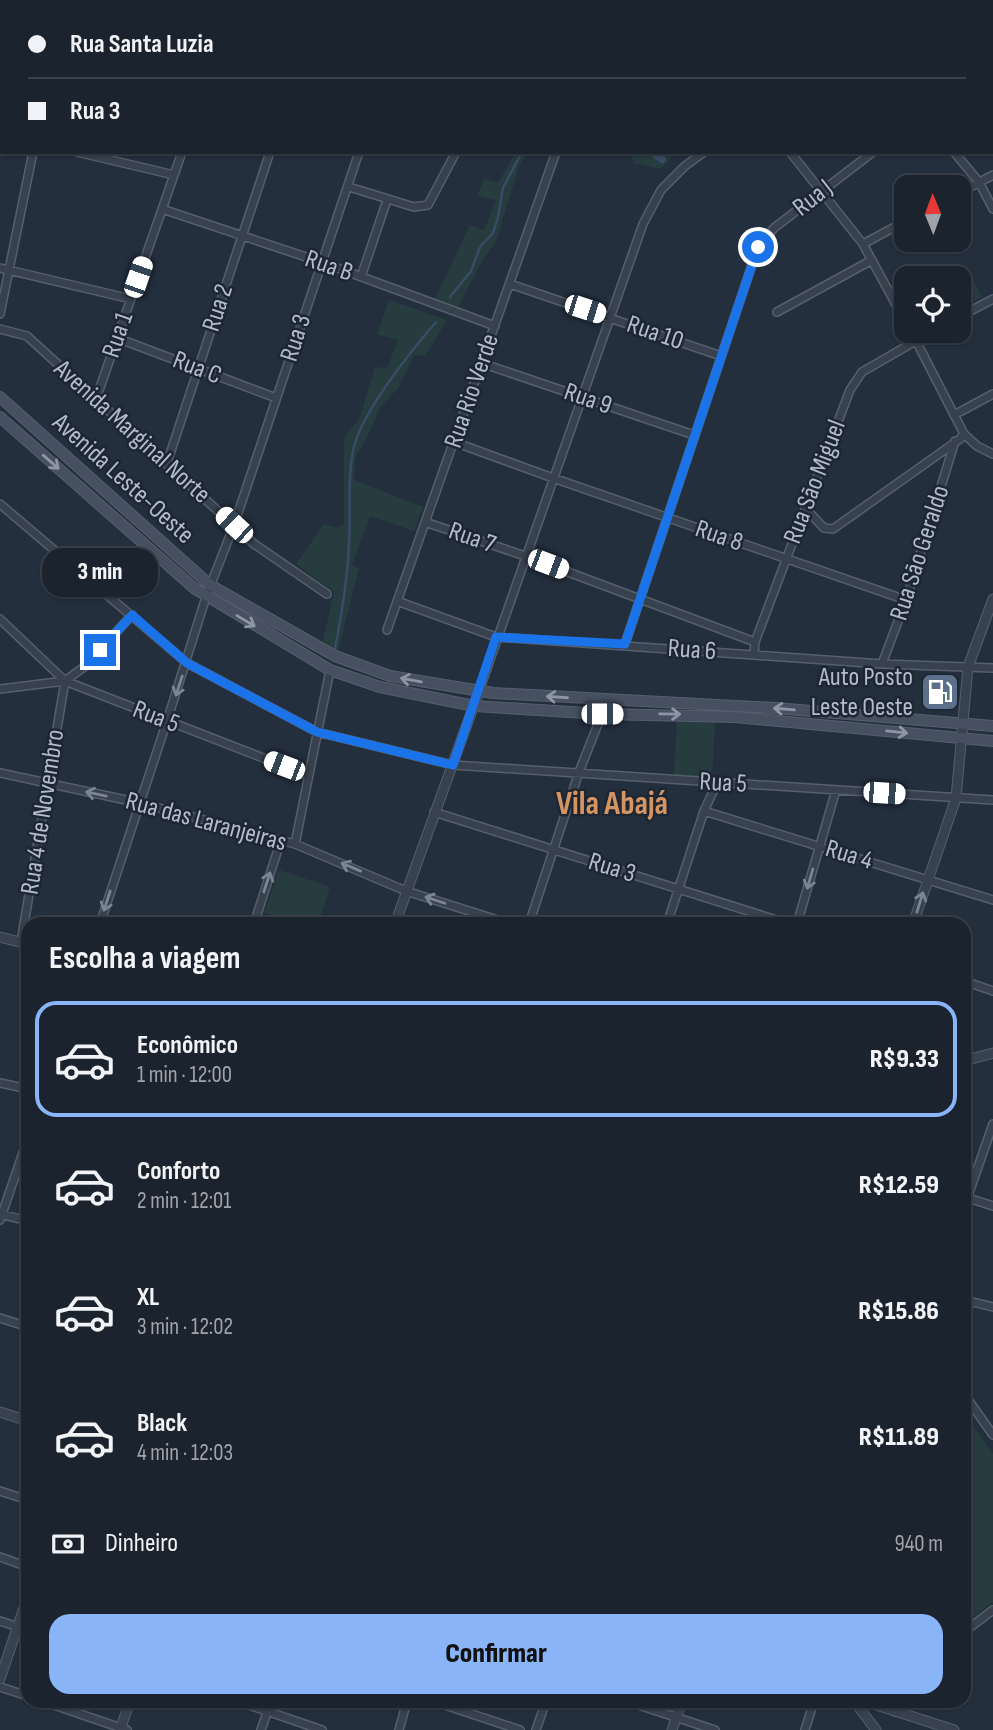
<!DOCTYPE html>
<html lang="pt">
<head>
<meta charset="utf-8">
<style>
  :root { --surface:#1b232e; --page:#282f3a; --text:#f1f3f6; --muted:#a0a4aa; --line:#39404a; --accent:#8ab4f8 }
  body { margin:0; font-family:"Sofia Sans Condensed",sans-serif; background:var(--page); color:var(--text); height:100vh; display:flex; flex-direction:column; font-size:26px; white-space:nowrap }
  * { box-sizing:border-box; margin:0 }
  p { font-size:23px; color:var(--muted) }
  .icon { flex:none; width:38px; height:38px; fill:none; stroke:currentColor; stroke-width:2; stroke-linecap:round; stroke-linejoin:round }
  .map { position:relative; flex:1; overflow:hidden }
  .sheet { position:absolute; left:21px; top:917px; width:950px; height:791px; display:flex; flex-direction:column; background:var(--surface); border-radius:21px; box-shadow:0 2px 5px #0004,0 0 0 2px var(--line) }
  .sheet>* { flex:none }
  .guide { position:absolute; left:0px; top:0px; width:994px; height:154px; box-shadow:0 2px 5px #0004,0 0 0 2px var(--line); display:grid; align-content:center; height:154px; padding:0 28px; background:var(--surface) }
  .needle { width:46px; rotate:359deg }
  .buttons { position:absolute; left:894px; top:175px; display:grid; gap:14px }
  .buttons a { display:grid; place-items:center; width:77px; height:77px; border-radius:14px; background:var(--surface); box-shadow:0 2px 5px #0004,0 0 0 2px var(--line); font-size:35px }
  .end { position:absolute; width:32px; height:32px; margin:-16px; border:9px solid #1a73e8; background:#fff; box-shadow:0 0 0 4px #fff }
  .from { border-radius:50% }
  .bubble { position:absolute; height:49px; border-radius:21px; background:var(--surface); box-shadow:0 2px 5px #0004,0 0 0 2px var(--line); font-size:23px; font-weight:800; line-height:49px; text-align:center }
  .car { position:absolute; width:21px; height:42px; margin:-21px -10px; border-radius:9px; box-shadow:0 0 5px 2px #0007; background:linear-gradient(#fff 24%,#345 0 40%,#fff 0 76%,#345 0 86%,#fff 0) }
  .guide b { display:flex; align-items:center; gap:24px; height:66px; font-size:26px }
  .guide b+b { border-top:2px solid var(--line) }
  .guide i { width:18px; height:18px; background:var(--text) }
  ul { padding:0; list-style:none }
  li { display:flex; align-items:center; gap:21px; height:116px; margin:0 14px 10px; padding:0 14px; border:4px solid transparent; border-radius:21px }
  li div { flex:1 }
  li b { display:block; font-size:26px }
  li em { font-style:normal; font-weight:800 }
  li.active { border-color:var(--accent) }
  li>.icon { width:63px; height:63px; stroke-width:1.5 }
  h2 { padding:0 28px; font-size:32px; line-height:84px }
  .pay { display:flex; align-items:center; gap:18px; height:77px; padding:0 28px; font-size:26px }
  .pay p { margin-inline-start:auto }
  .primary-button { display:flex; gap:14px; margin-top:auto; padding:14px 28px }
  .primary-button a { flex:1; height:80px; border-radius:21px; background:var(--accent); color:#111; font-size:28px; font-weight:800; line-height:80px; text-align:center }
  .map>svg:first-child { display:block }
  .green { fill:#263c3f }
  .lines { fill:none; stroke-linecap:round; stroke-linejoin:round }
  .stream { stroke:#394c67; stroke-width:2.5 }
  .canal { stroke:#394c67; stroke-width:8 }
  .minor-casing { stroke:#565f6c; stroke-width:10 }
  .tertiary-casing { stroke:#565f6c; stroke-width:11 }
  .secondary-casing { stroke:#565f6c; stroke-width:12 }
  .minor { stroke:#38414e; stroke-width:7 }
  .tertiary { stroke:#38414e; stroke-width:9 }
  .secondary { stroke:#465061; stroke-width:10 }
  .oneway { stroke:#8e96a5 }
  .oneway2 { stroke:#7c8592 }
  .route { stroke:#1a73e8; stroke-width:9 }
  .labels { text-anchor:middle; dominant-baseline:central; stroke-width:5; stroke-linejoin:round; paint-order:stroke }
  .street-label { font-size:26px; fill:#b4bcc9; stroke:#1d2633 }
  .poi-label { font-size:26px; fill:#b4bcc9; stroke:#1d2633; text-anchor:end }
  .district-label { font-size:33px; font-weight:bold; fill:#d59563; stroke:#1d2633 }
</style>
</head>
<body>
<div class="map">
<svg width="993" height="1730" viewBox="0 0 993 1730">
  <rect width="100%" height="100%" fill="#242f3e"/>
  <!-- green -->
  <path class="green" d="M516,152H528L519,166L496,242L485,256L457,309L434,301L470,225L484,230L496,200L477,196L484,179L498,183Z
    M629,152H672L669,161L660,169L634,163Z
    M967,266L982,297L964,306L959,296V278H950L949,275Z
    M389,300L447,320L425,356L414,355L399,387L380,408L367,438L355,458L354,480L423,507L414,531L370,516L352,565L359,568L338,651L322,645L334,592L296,564L324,524L337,528L344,524V437L359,420L375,367L387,368L398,340L377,334Z
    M677,721L715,723L712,777L674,775Z
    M279,870L330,887L318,924H295L264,913Z
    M964,1412L993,1454V1602L964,1623Z"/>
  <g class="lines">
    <!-- stream -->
    <path class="stream" d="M439,0L441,2
      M450,297L471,271L480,247L493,233L498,217L503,188L522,152
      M335,648C342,613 348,578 349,542C351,513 347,481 353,451C360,414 411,351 436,322"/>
    <!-- canal -->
    <path class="canal" d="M652,152L662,159"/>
    <defs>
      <path id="minor" d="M5,0L7,2
        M171,0L174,2
        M546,0L547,2
        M723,0L725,2
        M833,0L835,2
        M945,0L946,2
        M90,2L91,0
        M189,2L190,0
        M266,2L267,0
        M349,2L350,0
        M634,2L636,0
        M900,2L902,0
        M992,60L993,61
        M0,134L2,135
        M77,152L174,175
        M790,152L863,244L906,323
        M954,152L979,182L993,209
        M349,187L414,207L428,205L456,152
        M959,193L993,175
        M162,209L321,262L495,326
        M863,244L906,221
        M0,268L131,299
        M361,277L387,200
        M510,284L721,356
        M777,312L872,260
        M0,314L33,152
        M959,317L993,299
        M0,329L27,336L254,544L327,594
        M911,331L964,434L977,446L993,454
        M117,338L276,398
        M481,363L694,435
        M96,399L182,152
        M954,415L993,394
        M454,442L553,478L906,600
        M167,463L270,152
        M0,504L187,663L317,732L453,765L993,800
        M805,508L824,528L833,529L960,439L964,434
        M425,522L525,556L755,642
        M397,601L496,637L882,664L993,668
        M0,619L65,681
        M387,630L556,152
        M625,644L758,247L774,228L873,152
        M754,654L755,642L850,390L862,372L933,331
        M882,664L906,600L955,441
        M65,681L84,667L132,615
        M0,689L65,681L307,775
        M479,691L643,224L661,190L685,166L704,152
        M0,773L140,803L295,844L406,891L510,924
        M704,811L993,900
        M434,812L789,924
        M295,844L330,670
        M100,924L167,721L206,597L234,525L359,152
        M254,924L281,840
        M529,924L579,772L602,714
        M667,924L704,811L717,783
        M797,924L836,790
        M21,942L65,681
        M964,981L993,991
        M0,1083L28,1089
        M965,1197L993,1206
        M964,1207L993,1124
        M0,1214L28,1221
        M0,1220L28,1138
        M964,1300L993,1307
        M0,1318L28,1327
        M964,1394L993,1435
        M0,1491L28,1500
        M0,1557L28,1567
        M0,1621L28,1630
        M964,1632L993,1610
        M0,1687L28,1696
        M42,1701L127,1730
        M237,1701L322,1730
        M433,1701L520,1730
        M626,1701L715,1730
        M893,1701L895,1712
        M261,1730L271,1701
        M399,1730L407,1701
        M536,1730L546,1701
        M805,1730L814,1701"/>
      <path id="tertiary" d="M395,924L479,691
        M913,924L956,798L968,667L993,599
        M0,937L28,944
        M964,1061L993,1053
        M0,1412L28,1421
        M0,1679L28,1596
        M854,1701L876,1730
        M864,1701L954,1730
        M120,1730L130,1701
        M672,1730L682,1701"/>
      <path id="secondary" d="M0,397L210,585L335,656L390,676L493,693L775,708L993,726
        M0,417L194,588L330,670L380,687L474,706L602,714L735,717L993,741"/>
    </defs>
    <!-- minor casing -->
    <use href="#minor" class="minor-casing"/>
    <!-- tertiary casing -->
    <use href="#tertiary" class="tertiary-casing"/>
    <!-- secondary casing -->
    <use href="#secondary" class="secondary-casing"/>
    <!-- minor -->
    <use href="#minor" class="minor"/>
    <!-- tertiary -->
    <use href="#tertiary" class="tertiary"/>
    <!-- secondary -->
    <use href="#secondary" class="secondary"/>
  </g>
  <!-- one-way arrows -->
  <defs><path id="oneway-shaft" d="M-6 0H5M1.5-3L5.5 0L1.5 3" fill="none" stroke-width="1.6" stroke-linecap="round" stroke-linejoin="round" transform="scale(1.75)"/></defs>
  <g class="oneway">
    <use href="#oneway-shaft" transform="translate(51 462) rotate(41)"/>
    <use href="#oneway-shaft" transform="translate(246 621) rotate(31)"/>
    <use href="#oneway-shaft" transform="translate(411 680) rotate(-170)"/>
    <use href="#oneway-shaft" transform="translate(557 697) rotate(-176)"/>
    <use href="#oneway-shaft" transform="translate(784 709) rotate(-175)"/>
    <use href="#oneway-shaft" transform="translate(670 714) rotate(1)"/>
    <use href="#oneway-shaft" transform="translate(897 732) rotate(6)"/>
  </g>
  <g class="oneway2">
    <use href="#oneway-shaft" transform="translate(179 686) rotate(108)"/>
    <use href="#oneway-shaft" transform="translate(96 794) rotate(-168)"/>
    <use href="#oneway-shaft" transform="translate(351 867) rotate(-157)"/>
    <use href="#oneway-shaft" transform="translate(810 879) rotate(106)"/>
    <use href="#oneway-shaft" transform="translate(267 882) rotate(-72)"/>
    <use href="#oneway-shaft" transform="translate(435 900) rotate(-162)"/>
    <use href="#oneway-shaft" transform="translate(107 901) rotate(108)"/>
    <use href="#oneway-shaft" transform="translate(920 902) rotate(-73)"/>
  </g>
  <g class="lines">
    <!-- route -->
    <path class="route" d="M100,650L132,615L187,663L317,732L453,765L496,637L625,644L758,247"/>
  </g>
  <!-- icons -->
  <defs>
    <symbol id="fuel-square" viewBox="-11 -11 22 22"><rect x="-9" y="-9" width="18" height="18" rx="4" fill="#5c6f8a" stroke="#1d2633"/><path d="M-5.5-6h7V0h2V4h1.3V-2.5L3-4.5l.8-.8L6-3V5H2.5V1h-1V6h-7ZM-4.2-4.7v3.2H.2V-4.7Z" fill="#fff"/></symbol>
  </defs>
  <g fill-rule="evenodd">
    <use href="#fuel-square" x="918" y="670" width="44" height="44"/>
  </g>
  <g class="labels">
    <!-- street labels -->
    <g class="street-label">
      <text transform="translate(813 198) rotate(-38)">Rua J</text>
      <text transform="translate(329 266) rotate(19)">Rua B</text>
      <text transform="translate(218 308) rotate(-72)">Rua 2</text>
      <text transform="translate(655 333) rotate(19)">Rua 10</text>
      <text transform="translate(118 335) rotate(-71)">Rua 1</text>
      <text transform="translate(296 338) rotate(-72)">Rua 3</text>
      <text transform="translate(197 368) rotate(21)">Rua C</text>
      <text transform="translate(472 391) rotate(-71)">Rua Rio Verde</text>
      <text transform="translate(588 399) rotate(19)">Rua 9</text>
      <text transform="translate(132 432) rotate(42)">Avenida Marginal Norte</text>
      <text transform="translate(123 479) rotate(42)">Avenida Leste-Oeste</text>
      <text transform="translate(815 482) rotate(-69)">Rua São Miguel</text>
      <text transform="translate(719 536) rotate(19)">Rua 8</text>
      <text transform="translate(472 538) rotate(19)">Rua 7</text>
      <text transform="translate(920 553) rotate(-72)">Rua São Geraldo</text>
      <text transform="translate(692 650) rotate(4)">Rua 6</text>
      <text transform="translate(156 717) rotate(21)">Rua 5</text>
      <text transform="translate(723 783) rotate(3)">Rua 5</text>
      <text transform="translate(43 812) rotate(-81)">Rua 4 de Novembro</text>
      <text transform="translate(206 822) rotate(15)">Rua das Laranjeiras</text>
      <text transform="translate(849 855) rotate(17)">Rua 4</text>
      <text transform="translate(612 868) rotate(17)">Rua 3</text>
    </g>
    <!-- poi labels -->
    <g class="poi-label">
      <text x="913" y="677">Auto Posto<tspan x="913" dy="30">Leste Oeste</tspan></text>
    </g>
    <!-- district labels -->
    <g class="district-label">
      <text x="612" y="804">Vila Abajá</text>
    </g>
  </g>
</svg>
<div class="buttons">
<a><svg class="needle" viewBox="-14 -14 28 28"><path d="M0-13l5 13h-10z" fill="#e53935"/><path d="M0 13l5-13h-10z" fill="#a0a4aa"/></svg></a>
<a><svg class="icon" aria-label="locate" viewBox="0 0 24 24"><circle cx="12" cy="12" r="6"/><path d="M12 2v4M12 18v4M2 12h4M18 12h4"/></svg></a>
</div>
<i class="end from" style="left:758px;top:247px"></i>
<i class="end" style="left:100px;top:650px"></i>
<div class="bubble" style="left:42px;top:548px;width:116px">3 min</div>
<i class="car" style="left:138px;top:277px;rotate:19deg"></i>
<i class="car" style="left:585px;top:309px;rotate:108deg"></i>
<i class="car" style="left:234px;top:525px;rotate:313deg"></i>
<i class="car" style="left:548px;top:564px;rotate:111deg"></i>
<i class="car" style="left:602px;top:714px;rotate:90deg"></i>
<i class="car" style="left:284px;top:766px;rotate:291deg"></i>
<i class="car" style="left:884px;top:793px;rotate:94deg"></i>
<div class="guide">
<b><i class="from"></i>Rua Santa Luzia</b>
<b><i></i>Rua 3</b>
</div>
<section class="sheet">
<h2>Escolha a viagem</h2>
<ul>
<li class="active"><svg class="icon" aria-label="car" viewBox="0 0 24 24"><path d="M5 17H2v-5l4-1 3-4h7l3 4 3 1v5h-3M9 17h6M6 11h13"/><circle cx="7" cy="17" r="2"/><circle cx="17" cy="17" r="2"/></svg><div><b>Econômico</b><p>1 min · 12:00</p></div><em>R$9.33</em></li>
<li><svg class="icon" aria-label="car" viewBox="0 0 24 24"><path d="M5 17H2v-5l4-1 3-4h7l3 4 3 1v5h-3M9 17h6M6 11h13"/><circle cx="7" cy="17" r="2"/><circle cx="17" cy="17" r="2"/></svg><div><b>Conforto</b><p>2 min · 12:01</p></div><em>R$12.59</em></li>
<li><svg class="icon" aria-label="car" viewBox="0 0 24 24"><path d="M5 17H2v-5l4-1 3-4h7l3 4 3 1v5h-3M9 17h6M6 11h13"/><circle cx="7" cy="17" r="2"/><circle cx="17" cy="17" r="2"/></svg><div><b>XL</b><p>3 min · 12:02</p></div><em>R$15.86</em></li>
<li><svg class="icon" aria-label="car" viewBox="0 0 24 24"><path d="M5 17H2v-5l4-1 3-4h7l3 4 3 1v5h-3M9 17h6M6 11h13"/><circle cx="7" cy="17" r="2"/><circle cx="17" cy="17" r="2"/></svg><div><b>Black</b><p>4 min · 12:03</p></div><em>R$11.89</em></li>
</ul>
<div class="pay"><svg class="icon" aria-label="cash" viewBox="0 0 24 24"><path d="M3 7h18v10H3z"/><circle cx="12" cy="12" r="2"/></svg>Dinheiro<p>940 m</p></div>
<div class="primary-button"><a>Confirmar</a></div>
</section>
</div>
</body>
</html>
